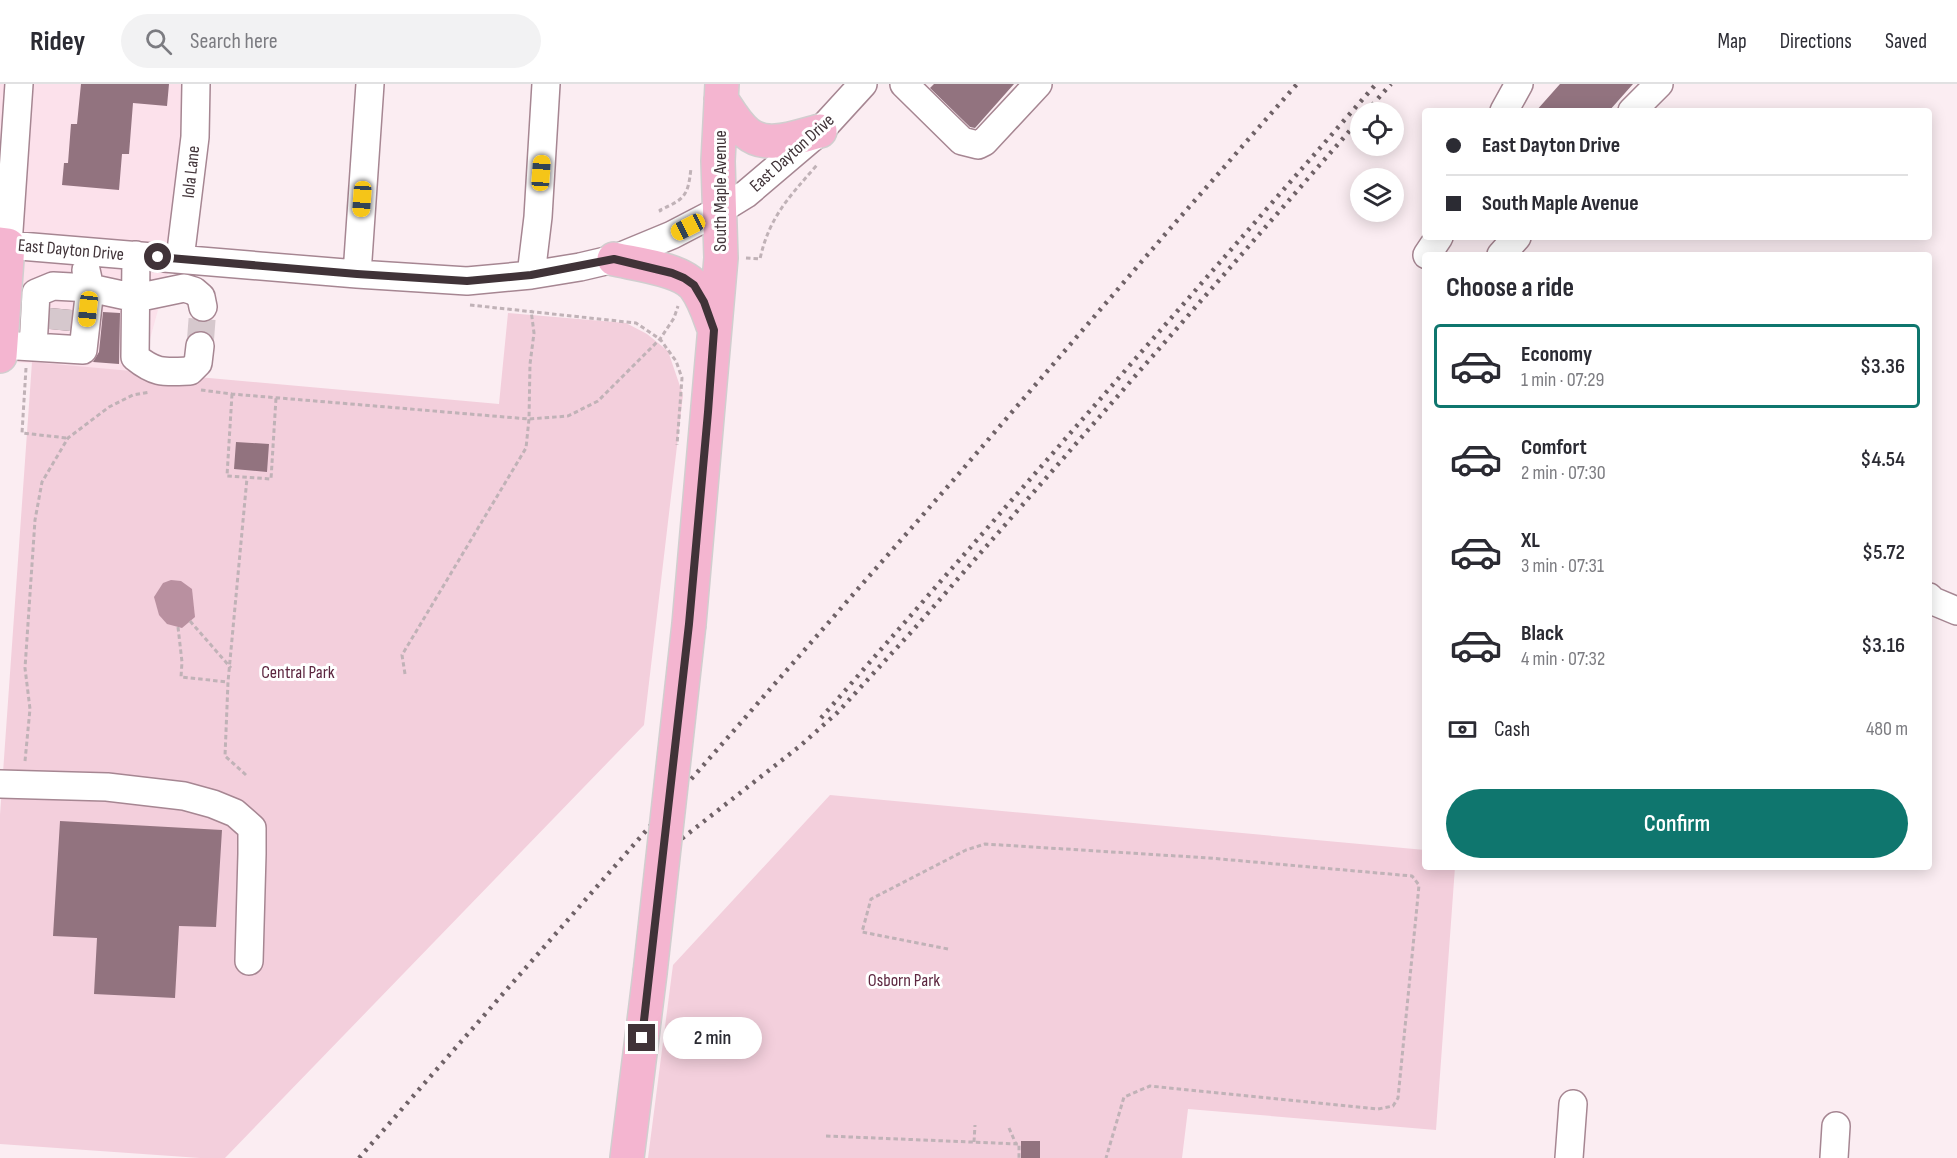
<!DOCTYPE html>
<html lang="en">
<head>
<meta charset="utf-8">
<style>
  :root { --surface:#fff; --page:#f2f2f3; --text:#2b2b33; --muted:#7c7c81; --line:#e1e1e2; --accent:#0f766e }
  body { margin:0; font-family:"Sofia Sans Condensed",sans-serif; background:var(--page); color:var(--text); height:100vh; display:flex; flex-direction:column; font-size:22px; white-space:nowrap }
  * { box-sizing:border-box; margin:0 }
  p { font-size:20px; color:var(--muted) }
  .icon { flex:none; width:33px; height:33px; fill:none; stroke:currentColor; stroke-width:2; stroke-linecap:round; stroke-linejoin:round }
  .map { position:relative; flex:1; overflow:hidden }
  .panel { position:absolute; left:1422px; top:168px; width:510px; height:618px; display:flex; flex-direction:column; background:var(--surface); border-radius:6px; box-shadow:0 3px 15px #0003 }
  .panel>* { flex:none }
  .banner { position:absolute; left:1422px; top:24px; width:510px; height:132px; border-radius:6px; box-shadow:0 3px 15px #0003; display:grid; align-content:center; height:132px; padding:0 24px; background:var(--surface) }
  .tools { position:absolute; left:1350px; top:18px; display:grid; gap:12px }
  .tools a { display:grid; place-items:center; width:54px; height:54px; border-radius:50%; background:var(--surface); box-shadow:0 3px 15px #0003; font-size:30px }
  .end { position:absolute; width:27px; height:27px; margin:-14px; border:8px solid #403338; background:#fff; box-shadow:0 0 0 3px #fff }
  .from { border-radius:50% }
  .bubble { position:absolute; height:42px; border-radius:21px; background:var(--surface); box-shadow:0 3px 15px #0003; font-size:20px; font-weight:600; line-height:42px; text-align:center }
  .car { position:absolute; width:18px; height:36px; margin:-18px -9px; border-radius:8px; box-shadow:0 0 4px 2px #0007; background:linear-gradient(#f5c518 24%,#345 0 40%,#f5c518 0 76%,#345 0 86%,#f5c518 0) }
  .banner b { display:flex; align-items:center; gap:21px; height:57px; font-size:22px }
  .banner b+b { border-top:2px solid var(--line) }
  .banner i { width:15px; height:15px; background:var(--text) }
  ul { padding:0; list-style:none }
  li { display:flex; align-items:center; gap:18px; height:84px; margin:0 12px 9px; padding:0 12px; border:3px solid transparent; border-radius:6px }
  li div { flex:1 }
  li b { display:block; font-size:22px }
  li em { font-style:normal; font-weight:600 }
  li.selected { border-color:var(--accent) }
  li>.icon { width:54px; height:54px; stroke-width:1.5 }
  h2 { padding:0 24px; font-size:27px; line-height:72px }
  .pay { display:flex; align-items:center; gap:15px; height:66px; padding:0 24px; font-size:22px }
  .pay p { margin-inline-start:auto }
  .action { display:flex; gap:12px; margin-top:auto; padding:12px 24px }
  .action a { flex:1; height:69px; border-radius:36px; background:var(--accent); color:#fff; font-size:24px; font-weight:600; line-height:69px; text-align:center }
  header { display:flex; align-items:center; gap:36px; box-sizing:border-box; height:84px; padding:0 30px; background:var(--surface); border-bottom:2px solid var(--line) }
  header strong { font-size:28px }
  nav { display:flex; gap:33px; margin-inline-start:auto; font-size:21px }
  .search { width:420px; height:54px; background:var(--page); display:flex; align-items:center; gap:15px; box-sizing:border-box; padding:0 21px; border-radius:33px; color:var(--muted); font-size:22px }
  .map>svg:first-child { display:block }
  .built { fill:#fce1eb }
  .green { fill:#f3cfdc }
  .water { fill:#b990a0 }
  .building { fill:#92737f }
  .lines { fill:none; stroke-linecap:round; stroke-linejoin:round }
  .minor-tunnel { stroke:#d6c8cd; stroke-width:27; stroke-dasharray:27 14; stroke-linecap:butt }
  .minor-casing { stroke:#a68692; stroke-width:30 }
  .major-casing { stroke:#d1cecf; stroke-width:36 }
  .path { stroke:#c0b2b7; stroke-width:3; stroke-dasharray:4.5 3; stroke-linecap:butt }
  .minor { stroke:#fff; stroke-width:27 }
  .major { stroke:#f4b5d0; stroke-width:33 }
  .rail { stroke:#6f6267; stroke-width:4.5; stroke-dasharray:3 6; stroke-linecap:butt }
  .major-bridge-casing { stroke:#d1cecf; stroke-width:36; stroke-linecap:butt }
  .major-bridge { stroke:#f4b5d0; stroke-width:33 }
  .route { stroke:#403338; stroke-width:8 }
  .labels { text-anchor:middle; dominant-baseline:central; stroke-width:6; stroke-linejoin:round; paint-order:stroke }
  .street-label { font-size:18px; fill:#403338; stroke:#fff }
  .park-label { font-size:18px; fill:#5d2740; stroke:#fff }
</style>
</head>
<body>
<header>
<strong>Ridey</strong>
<div class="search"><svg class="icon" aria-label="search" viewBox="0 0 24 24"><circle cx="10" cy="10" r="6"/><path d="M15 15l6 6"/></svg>Search here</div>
<nav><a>Map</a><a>Directions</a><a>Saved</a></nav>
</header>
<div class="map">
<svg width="1957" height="1074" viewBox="0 0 1957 1074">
  <rect width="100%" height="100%" fill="#fbedf2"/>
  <!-- built -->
  <path class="built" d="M0,0H196L178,153L141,288L0,277Z"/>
  <!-- green -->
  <path class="green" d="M508,229L626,239L647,250L668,267L683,311L644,641L225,1074H200L0,1060V731L32,278L499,320Z
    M830,711L1425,766V783H1455L1436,1046L1188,1025L1182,1074H648L673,881Z"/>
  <!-- water -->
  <path class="water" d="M171,496L181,497L192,505L195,533L182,544L167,540L159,531L154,513L163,499Z"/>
  <!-- building -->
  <path class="building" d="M81,0H169L167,22L133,19L129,70H122L119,106L62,101L64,79H68L71,40H77Z
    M934,0H1014L975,44L970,43L930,4Z
    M1560,0H1633L1609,27H1536Z
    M51,224L72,226L69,247L50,245Z
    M103,228L120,229L119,280L93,278L99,268Z
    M236,358L269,360L267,388L234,385Z
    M60,737L222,746L216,843L179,842L175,914L94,910L97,854L53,852Z
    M1021,1057H1040V1074H1021Z"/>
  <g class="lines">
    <!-- minor-tunnel -->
    <path class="minor-tunnel" d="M59,246L61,225
      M200,262L203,223"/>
    <defs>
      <path id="minor" d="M19,0L8,161L357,190L467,197L531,191L580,183L614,175L672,151L720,126L746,110L820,47L863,0
        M904,0L962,57L978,61L984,58L1038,0
        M1504,27L1519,0
        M1632,27L1659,0
        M136,171L135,273C156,290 164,288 190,287L198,279L200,262
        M1427,171L1439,153
        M1501,171L1517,153
        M180,175L195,53L196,0
        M357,190L370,0
        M531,191L538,133L546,0
        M17,262L83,266L90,204L86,186
        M33,263L36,209L53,202L90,204L136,214L184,204L194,207L201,213L203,223
        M1929,513L1933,517L1957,527
        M0,700L107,703L184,712L213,720L235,729L252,744V770L249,877
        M1569,1074L1573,1020
        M1834,1074L1836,1042"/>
      <path id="major" d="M721,15C729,27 736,40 747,49C767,66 798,52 820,47
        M0,160L8,161L0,272
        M614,175C636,180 682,185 695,203C704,215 708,228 713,242
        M689,540L721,174L718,77L722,0
        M627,1074L650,889"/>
    </defs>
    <!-- minor casing -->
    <use href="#minor" class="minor-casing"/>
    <!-- major casing -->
    <use href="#major" class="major-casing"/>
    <!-- path -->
    <path class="path" d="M661,128L660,126C685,115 688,112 691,84
      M746,174L760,175C769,133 790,112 817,81
      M470,221L636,239L660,255L676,277L682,294L677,361
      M26,284L22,349L67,354
      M201,306L232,310L529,335L568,332L598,317L660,255L674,234L678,222
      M232,310L227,392L271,395L276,314
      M190,537L231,584
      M178,543L182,578L181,593L228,598
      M405,590L402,571L526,364L529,335L530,280L534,249L531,226
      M25,677L30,625L25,584L35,436L42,398L68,354L109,323L133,311L150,308
      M246,691L225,672L228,598L247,394
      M948,865L862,848L871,815L966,766L985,760L1209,774L1412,792L1419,801L1417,822L1398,1014L1393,1022L1378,1025L1150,1002L1124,1013L1106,1074
      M1009,1044L1016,1060
      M826,1052L1019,1060V1074
      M974,1058L975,1041"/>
    <!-- minor -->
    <use href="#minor" class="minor"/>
    <!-- major -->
    <use href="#major" class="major"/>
    <!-- rail -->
    <path class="rail" d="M1366,28L1391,0
      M821,634L1376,0
      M675,760L800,662L838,628L914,545L1360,35
      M359,1074L950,400L1168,147L1297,0"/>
    <defs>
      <path id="major-bridge" d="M650,889L689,540"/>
    </defs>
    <!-- major-bridge casing -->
    <use href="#major-bridge" class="major-bridge-casing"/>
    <!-- major-bridge -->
    <use href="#major-bridge" class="major-bridge"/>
  </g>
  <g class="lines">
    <!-- route -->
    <path class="route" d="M158,173L357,190L467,197L531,191L614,175L672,189L684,194L694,201L704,218L714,246L708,328L689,540L642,954"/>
  </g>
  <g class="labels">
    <!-- street labels -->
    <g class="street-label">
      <text transform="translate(792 69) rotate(-42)">East Dayton Drive</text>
      <text transform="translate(191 88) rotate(-84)">Iola Lane</text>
      <text transform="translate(720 107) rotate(-90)">South Maple Avenue</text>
      <text transform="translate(71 166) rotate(5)">East Dayton Drive</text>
    </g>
    <!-- park labels -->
    <g class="park-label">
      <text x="298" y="588">Central Park</text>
      <text x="904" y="896">Osborn Park</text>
    </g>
  </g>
</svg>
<div class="tools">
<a><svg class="icon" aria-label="locate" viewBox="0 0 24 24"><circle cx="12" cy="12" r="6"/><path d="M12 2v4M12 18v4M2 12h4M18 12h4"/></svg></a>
<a><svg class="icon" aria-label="layers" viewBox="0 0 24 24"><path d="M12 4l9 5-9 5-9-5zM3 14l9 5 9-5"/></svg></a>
</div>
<i class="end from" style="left:158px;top:173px"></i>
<i class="end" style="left:642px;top:954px"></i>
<div class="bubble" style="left:663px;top:933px;width:99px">2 min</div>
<i class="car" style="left:541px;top:89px;rotate:4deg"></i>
<i class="car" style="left:362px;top:115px;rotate:184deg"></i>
<i class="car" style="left:688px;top:143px;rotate:243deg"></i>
<i class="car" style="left:88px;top:225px;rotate:186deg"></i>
<div class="banner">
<b><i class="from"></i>East Dayton Drive</b>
<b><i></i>South Maple Avenue</b>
</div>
<section class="panel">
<h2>Choose a ride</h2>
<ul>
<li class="selected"><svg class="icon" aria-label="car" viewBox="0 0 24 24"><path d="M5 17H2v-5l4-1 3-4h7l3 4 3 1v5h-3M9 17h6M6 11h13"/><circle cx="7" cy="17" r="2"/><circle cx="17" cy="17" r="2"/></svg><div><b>Economy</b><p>1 min · 07:29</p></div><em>$3.36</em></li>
<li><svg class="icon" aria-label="car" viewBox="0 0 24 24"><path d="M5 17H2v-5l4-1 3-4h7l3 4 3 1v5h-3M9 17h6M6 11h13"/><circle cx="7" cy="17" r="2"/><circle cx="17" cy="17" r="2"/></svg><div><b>Comfort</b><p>2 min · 07:30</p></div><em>$4.54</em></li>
<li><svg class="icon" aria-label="car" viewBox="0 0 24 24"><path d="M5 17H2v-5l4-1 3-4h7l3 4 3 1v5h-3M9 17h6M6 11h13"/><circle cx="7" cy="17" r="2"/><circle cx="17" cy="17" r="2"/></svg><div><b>XL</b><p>3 min · 07:31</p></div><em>$5.72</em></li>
<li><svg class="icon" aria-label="car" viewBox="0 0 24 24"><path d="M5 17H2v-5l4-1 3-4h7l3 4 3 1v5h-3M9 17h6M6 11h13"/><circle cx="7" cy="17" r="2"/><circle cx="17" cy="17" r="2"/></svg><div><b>Black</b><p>4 min · 07:32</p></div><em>$3.16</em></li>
</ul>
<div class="pay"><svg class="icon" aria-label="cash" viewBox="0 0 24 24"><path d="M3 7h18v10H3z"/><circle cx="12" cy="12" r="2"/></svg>Cash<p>480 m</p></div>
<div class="action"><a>Confirm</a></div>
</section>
</div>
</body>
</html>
